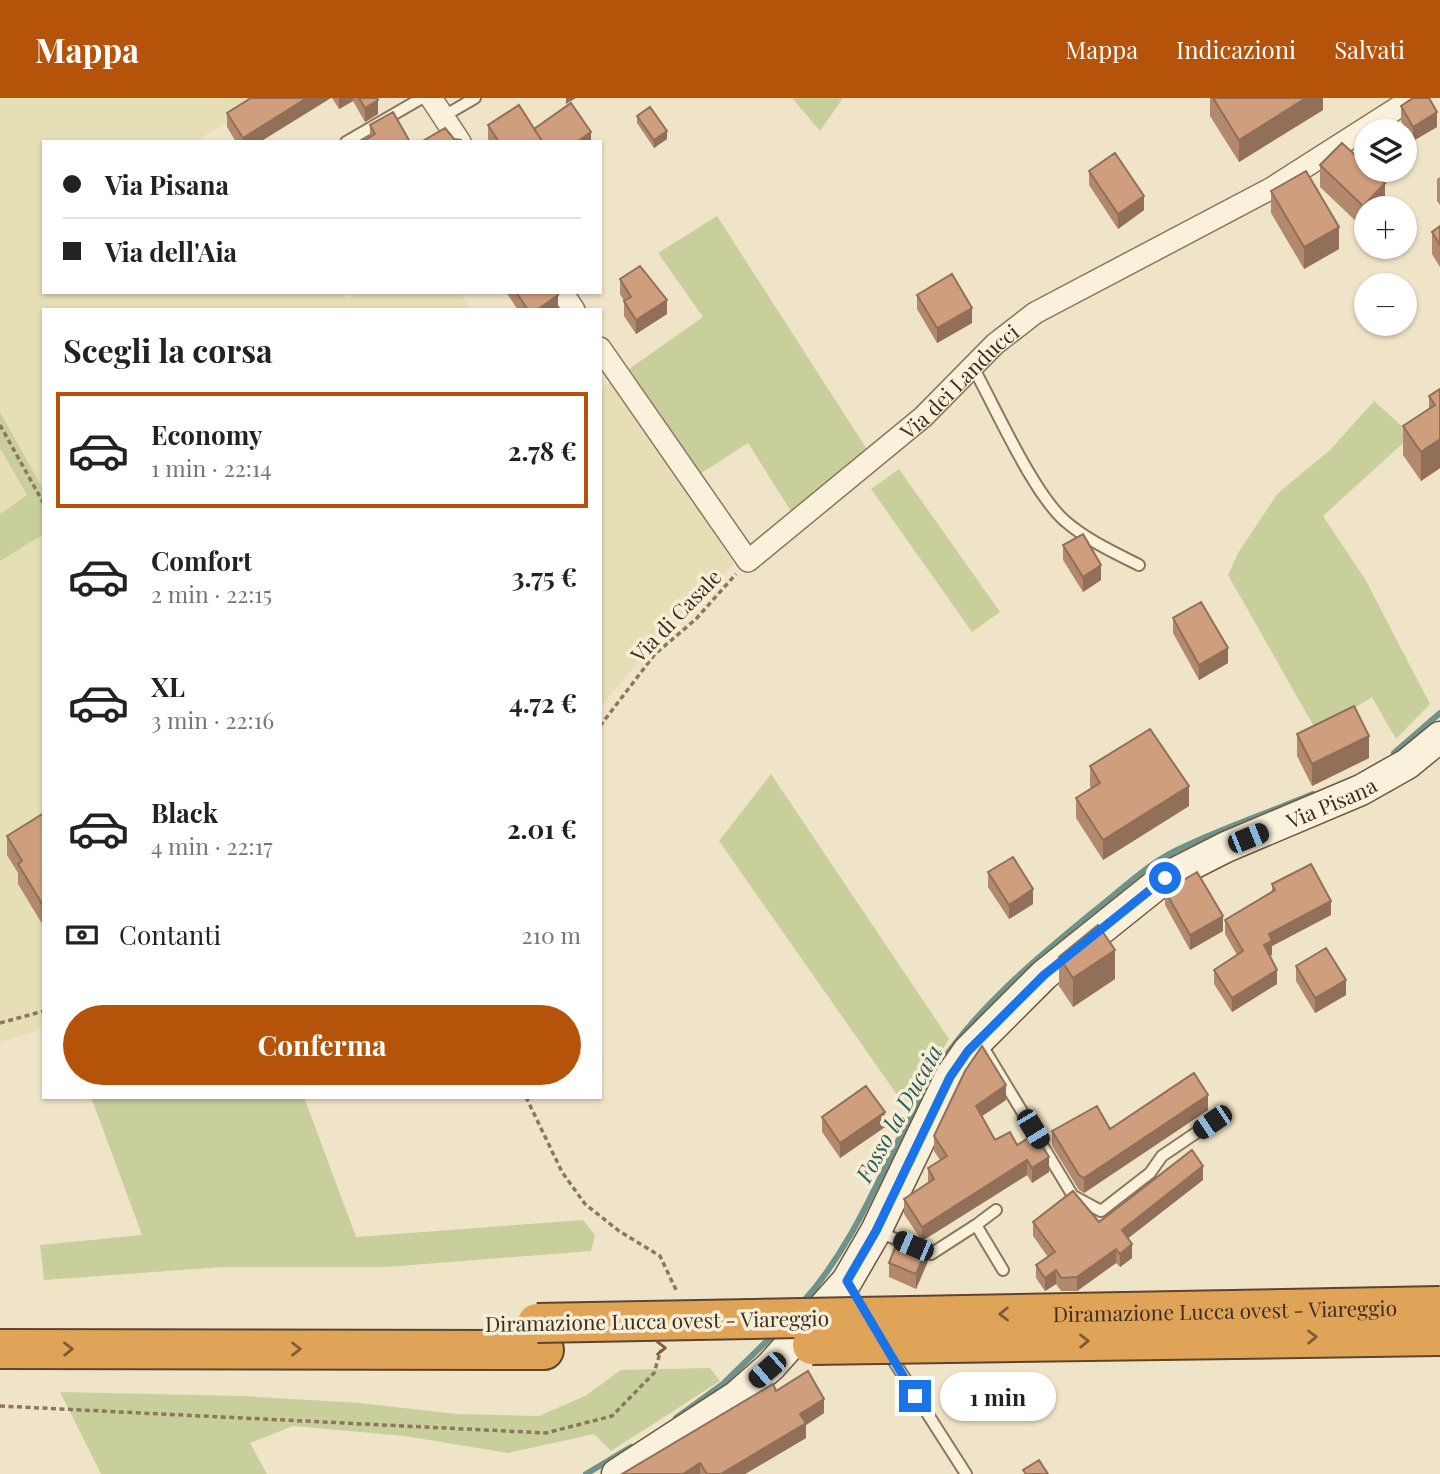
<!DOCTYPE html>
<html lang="it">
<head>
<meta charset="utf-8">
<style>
  :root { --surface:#fff; --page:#f2f2f2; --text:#222; --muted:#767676; --line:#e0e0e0; --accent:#b45309 }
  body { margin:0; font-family:"Playfair Display",serif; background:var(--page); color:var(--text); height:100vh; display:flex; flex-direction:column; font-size:26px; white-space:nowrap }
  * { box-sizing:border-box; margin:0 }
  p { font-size:23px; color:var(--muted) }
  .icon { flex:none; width:38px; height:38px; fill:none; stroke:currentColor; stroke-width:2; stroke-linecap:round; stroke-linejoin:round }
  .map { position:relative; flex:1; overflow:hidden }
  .drawer { position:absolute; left:42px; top:210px; width:560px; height:791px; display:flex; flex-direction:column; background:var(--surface); border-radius:0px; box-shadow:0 2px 5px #0004 }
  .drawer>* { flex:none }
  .top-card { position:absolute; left:42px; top:42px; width:560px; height:154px; border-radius:0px; box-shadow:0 2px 5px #0004; display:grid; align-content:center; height:154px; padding:0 21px; background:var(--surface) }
  .tools { position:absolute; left:1354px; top:21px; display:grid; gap:14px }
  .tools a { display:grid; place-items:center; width:63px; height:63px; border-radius:50%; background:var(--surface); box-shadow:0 2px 5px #0004; font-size:35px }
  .end { position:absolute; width:32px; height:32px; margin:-16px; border:9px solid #1a73e8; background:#fff; box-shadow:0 0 0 4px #fff }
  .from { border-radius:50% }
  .bubble { position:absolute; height:49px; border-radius:24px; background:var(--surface); box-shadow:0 2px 5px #0004; font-size:23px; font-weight:700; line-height:49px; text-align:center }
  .car { position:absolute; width:21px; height:42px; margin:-21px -10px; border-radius:9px; box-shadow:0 0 5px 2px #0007; background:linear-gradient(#222 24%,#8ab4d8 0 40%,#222 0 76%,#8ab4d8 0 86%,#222 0) }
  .top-card b { display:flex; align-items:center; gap:24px; height:66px; font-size:26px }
  .top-card b+b { border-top:2px solid var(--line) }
  .top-card i { width:18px; height:18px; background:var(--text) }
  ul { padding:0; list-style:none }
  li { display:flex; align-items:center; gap:21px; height:116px; margin:0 14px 10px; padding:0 7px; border:4px solid transparent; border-radius:0px }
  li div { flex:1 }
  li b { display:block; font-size:26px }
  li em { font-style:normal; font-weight:700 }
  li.on { border-color:var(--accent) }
  li>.icon { width:63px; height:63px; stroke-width:1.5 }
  h2 { padding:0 21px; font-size:32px; line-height:84px }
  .pay { display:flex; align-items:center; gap:18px; height:77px; padding:0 21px; font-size:26px }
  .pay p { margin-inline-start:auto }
  .cta { display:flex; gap:14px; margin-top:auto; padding:14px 21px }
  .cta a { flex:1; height:80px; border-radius:42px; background:var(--accent); color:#fff; font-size:28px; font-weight:700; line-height:80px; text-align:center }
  header { display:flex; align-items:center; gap:42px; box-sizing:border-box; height:98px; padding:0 35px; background:var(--accent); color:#fff }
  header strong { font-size:33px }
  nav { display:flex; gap:38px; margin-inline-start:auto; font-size:24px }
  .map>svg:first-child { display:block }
  .farmland { fill:#e6deb5 }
  .green { fill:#c9cf9b }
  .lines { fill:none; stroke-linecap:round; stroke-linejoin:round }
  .stream { stroke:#6f938a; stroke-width:6 }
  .service-casing { stroke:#8d765c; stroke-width:14 }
  .minor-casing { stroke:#8d765c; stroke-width:24 }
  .secondary-casing { stroke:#6f573f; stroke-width:33 }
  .motorway-casing { stroke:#5b4430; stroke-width:42 }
  .path { stroke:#8d765c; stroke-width:3.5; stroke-dasharray:5 3.5; stroke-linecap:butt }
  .service { stroke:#faf1dc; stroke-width:10 }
  .minor { stroke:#faf1dc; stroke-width:21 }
  .secondary { stroke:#faf1dc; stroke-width:30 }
  .motorway { stroke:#e0a458; stroke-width:38 }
  .motorway-bridge-casing { stroke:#5b4430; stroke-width:42; stroke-linecap:butt }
  .motorway-bridge { stroke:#e0a458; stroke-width:38 }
  .wall { fill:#b2896c }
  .shaded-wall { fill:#916f58 }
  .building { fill:#cf9f7d; stroke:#916f58; stroke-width:2 }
  .oneway { stroke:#7e5d36 }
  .route { stroke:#1a73e8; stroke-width:9 }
  .labels { text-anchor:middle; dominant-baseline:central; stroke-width:7; stroke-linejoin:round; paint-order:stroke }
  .street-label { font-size:21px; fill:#3d2e20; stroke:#f7eed8 }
  .water-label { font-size:23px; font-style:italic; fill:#2f5d5a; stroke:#f7eed8 }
</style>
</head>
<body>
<header>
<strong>Mappa</strong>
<nav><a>Mappa</a><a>Indicazioni</a><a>Salvati</a></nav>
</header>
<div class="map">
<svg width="1440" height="1376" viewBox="0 0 1440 1376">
  <rect width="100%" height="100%" fill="#f0e4c8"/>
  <!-- farmland -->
  <path class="farmland" d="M0,0H264L195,44H44V194H341L347,202L358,194H460L471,212H44V931L0,944Z
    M629,271L700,376L687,394L734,466L636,567L600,609V291Z"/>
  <!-- green -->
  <path class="green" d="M792,0H843L820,33Z
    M717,118L868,353L794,418L748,345L700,376L629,271L703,219L658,155Z
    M1374,303L1412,337L1323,418L1365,481L1430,606L1396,641L1372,599L1317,634L1228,477L1238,455L1278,395L1330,352Z
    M0,314L44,393V436L0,463V416L27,397L0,350Z
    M899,371L1000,514L972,534L871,391Z
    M771,676L949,941L907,1011L719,743Z
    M91,999H304L356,1139L583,1122L595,1137L591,1153L387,1169H223L44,1182L40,1147L142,1137Z
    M710,1270L720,1283L611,1353L594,1336L508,1355L405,1338L293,1328L250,1345L267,1376H101L60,1294L243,1298L360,1305L456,1316L539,1318L585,1298L621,1272Z"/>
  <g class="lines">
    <!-- stream -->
    <path class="stream" d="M1394,655L1440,615
      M802,1205C860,1141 886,1058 929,984C969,915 1037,860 1098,810C1123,790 1147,767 1175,753C1219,731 1268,715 1313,696
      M676,1320L723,1286L776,1234
      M586,1376L631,1349"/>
    <defs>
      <path id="service" d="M444,18L475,0
        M346,44L422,0
        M974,271C996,311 1033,395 1065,423C1087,442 1113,454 1139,467
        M980,944L1073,1098L1101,1113L1150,1075L1162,1058L1212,1024
        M976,1127L996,1112
        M879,1134L931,1156L976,1127L1003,1172
        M888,1254L966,1376"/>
      <g id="minor">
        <path d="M431,0L460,44"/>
        <path d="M562,194L574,212"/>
        <path id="s1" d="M600,250L748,463L923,319L995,246L1035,215L1272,90L1413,0"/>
      </g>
      <g id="secondary">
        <path id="s2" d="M617,1376L737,1298L771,1268L847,1183L876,1133L950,979L968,953L1044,877L1165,780L1226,749L1361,692L1407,666L1440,639"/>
      </g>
      <path id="motorway" d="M0,1251L544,1252"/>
    </defs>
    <!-- service casing -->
    <use href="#service" class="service-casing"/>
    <!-- minor casing -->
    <use href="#minor" class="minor-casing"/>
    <!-- secondary casing -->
    <use href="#secondary" class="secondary-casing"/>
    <!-- motorway casing -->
    <use href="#motorway" class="motorway-casing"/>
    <!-- path -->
    <path class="path" d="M0,327L44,406
      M600,628L655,556L696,521L736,476
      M0,925L44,913
      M526,999L562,1074L585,1106L619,1133L660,1158L677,1194
      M0,1308L546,1335L612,1318L654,1275L661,1252"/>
    <!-- service -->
    <use href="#service" class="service"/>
    <!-- minor -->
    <use href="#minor" class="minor"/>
    <!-- secondary -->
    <use href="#secondary" class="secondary"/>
    <!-- motorway -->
    <use href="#motorway" class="motorway"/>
    <defs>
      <g id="motorway-bridge">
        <path id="s3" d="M537,1225L1440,1208"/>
        <path d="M812,1247L1440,1238"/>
      </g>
    </defs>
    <!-- motorway-bridge casing -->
    <use href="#motorway-bridge" class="motorway-bridge-casing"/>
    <!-- motorway-bridge -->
    <use href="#motorway-bridge" class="motorway-bridge"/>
  </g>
  <!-- wall -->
  <path class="wall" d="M332,0H377L378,16L365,24L353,3L339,11Z
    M1210,0H1323V12L1239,64L1210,18Z
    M1401,8L1437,29L1413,43L1401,23Z
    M227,15L260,44H236L227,29Z
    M637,18L667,41L654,50L637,25Z
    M370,27L410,44L370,39Z
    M488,27L534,31L591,44H489L488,41Z
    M1320,67L1385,107L1382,110H1367V126L1363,130L1320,89Z
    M1089,73L1144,112L1118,131L1089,87Z
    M1440,79V107L1437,103V81Z
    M1271,93L1339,151L1304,171L1271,115Z
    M1440,128V169L1432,156V134Z
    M620,181L667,216L636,236L624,218V203L620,196Z
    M506,194H557L558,212H518Z
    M917,197L972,225L937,245L917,211Z
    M1440,291V370L1421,383L1403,357V328L1429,311V298Z
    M1063,447L1101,482L1083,494L1063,462Z
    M1173,520L1228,565L1199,582L1173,535Z
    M1297,636L1369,660L1312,688L1297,658Z
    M1090,668L1189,708L1103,762L1076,720V700L1091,690L1090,688Z
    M44,698V829L18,786V775L7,757V738L42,716V699Z
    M988,774L1033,806L1009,821L988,789Z
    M1272,786L1331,817L1272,848V857L1270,858L1277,886L1232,914L1214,886V872L1237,857L1225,836V822L1272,794Z
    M1165,793L1223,833L1190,852L1165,807Z
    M1059,859L1115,881L1073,909L1059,888Z
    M1296,868L1346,897L1315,915L1296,883Z
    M1006,1002L982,1018L995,1042L1017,1047L1049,1074L1032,1085L1027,1077L922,1143L904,1116V1101L928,1085V1070L940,1062L934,1053V1038Z
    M1208,1012L1084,1095L1079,1092L1052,1048V1033L1110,1031Z
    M822,1019L885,1029L840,1060L822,1034Z
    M1203,1082L1128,1140L1132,1160L1120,1169L1116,1165L1077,1193H1061L1056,1186L1045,1193L1036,1180V1167L1048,1159L1033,1138V1124H1099Z
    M928,1163L916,1191L889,1179V1165Z
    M776,1293L824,1315L806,1327V1340L745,1376H622Z"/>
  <!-- shaded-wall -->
  <path class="shaded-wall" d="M307,0H331L260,44H243V40Z
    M339,0H353V3L339,11Z
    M566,0H576L566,6Z
    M1306,0H1323V12L1239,64V42Z
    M378,2V16L365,24V10Z
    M1437,14V29L1413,43V29Z
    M667,33V41L654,50V42Z
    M591,34V44H577Z
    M1385,85V107L1382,110H1367V126L1363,130V108Z
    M1144,98V112L1118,131V116Z
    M1339,129V151L1304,171V149Z
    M558,197V212H537Z
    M667,202V216L636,236V222Z
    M972,210V225L937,245V230Z
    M1440,341V370L1421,383V354Z
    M1101,467V482L1083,494V479Z
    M1228,550V565L1199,582V567Z
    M1369,638V660L1312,688V666Z
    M1189,688V708L1103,762V742Z
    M1033,791V806L1009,821V807Z
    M1331,803V817L1272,848V857L1264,861V847L1269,836Z
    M1223,818V833L1190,852V837Z
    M1115,852V881L1073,909V880Z
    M1277,872V886L1232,914V900Z
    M1346,882V897L1315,915V900Z
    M1006,987V1002L976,1022V1008Z
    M1208,997V1012L1084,1095V1080Z
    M885,1014V1029L840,1060V1045Z
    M1049,1059V1074L1032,1085V1070Z
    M1027,1062V1077L922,1143V1129Z
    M1203,1068V1082L1122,1145V1132Z
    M1132,1146V1160L1120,1169V1156Z
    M928,1148V1163L916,1191V1176Z
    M1116,1151V1165L1077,1193V1179Z
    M1056,1172V1186L1045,1193V1180Z
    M824,1301V1315L806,1327V1340L745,1376H721L800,1316Z
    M700,1365V1376H683Z"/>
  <!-- building -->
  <path class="building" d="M251,0H307L243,40L227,15Z
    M359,0H377L378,2L365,10Z
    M1213,0H1306L1239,42Z
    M1413,0H1429L1437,14L1413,29L1401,8Z
    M571,5L591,34L577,44H543L534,31Z
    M519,7L542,43L540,44H499L488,27Z
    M650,9L667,33L654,42L637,18Z
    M393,14L410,44H362L375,36L370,27Z
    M445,30L454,41L461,42L462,44H424L423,43Z
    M1342,45L1367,68V72H1371L1385,85L1363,108L1320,67Z
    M1115,55L1144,98L1118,116L1089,73Z
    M1306,73L1339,129L1304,149L1271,93Z
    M1440,128V147L1432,134Z
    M640,168L667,202L636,222L624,203L631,199L620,181Z
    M952,176L972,210L937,230L917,197Z
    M516,194H557L558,197L537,212H528Z
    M1440,291V341L1421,354L1403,328L1435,307L1429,298Z
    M1083,436L1101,467L1083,479L1063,447Z
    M1201,504L1228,550L1199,567L1173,520Z
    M1354,608L1369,638L1312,666L1297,636Z
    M1150,631L1189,688L1103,742L1076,700L1100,685L1090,668Z
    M44,715V809L18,766L22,763L7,738Z
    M1013,759L1033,791L1009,807L988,774Z
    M1311,766L1331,803L1269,836L1272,843L1264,847L1277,872L1232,900L1214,872L1243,853L1225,822L1275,792L1272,786Z
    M1197,774L1223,818L1190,837L1165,793Z
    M1098,827L1115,852L1073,880L1059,859Z
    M1326,850L1346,882L1315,900L1296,868Z
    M982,948L1006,987L976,1008L995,1042L1010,1034L1017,1047L1035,1036L1049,1059L1032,1070L1027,1062L922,1129L904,1101L934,1081L928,1070L947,1058L934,1038L965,973Z
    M1194,975L1208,997L1084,1080L1079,1077L1052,1033L1097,1008L1110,1031Z
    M866,988L885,1014L840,1045L822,1019Z
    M1192,1052L1203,1068L1122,1132L1132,1146L1120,1156L1116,1151L1077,1179L1061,1180L1056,1172L1045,1180L1036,1167L1055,1154L1033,1124L1073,1093L1099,1124Z
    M900,1137L928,1148L916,1176L889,1165Z
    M808,1273L824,1301L800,1316L806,1325L721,1376H707L700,1365L683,1376H622L773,1286L776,1293Z
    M1039,1362L1048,1376H1026L1023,1372Z"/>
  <!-- one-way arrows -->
  <defs><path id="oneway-chevron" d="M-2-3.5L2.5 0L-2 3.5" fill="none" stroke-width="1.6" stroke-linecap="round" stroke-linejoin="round" transform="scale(1.75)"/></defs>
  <g class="oneway">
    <use href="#oneway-chevron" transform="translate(1004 1216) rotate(179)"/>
    <use href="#oneway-chevron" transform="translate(1312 1239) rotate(-1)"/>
    <use href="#oneway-chevron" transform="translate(1084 1243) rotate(-1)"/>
    <use href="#oneway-chevron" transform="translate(661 1250) rotate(-1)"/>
    <use href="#oneway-chevron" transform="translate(68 1251) rotate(-1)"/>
    <use href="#oneway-chevron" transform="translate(296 1251)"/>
  </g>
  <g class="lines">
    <!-- route -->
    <path class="route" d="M915,1298L847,1183L876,1133L950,979L968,953L1044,877L1165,780"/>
  </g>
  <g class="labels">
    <!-- street labels -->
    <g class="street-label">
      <text stroke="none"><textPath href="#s1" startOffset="537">Via dei Landucci</textPath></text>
      <text transform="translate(675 517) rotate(-46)">Via di Casale</text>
      <text stroke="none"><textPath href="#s2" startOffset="1008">Via Pisana</textPath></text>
      <text stroke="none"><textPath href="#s3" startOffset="688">Diramazione Lucca ovest - Viareggio</textPath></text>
      <text transform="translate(657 1222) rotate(-1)">Diramazione Lucca ovest - Viareggio</text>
    </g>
    <!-- water labels -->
    <g class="water-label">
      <text transform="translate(898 1015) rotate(-61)">Fosso la Ducaia</text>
    </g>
  </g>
</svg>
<div class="tools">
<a><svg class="icon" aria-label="layers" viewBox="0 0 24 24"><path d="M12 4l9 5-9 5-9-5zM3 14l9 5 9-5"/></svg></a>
<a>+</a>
<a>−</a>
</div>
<i class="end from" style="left:1165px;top:780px"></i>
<i class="end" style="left:915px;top:1298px"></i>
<div class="bubble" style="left:940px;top:1274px;width:116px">1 min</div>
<i class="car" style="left:1248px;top:740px;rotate:68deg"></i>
<i class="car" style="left:1212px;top:1024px;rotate:236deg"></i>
<i class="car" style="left:1033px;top:1031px;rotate:149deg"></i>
<i class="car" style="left:913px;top:1148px;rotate:293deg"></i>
<i class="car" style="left:767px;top:1272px;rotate:229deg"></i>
<div class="top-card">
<b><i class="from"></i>Via Pisana</b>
<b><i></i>Via dell'Aia</b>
</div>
<section class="drawer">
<h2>Scegli la corsa</h2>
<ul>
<li class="on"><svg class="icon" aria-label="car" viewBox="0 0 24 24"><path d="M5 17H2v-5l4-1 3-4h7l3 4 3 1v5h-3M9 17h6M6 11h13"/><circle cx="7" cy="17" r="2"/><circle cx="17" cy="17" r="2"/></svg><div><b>Economy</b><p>1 min · 22:14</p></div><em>2.78 €</em></li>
<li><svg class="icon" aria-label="car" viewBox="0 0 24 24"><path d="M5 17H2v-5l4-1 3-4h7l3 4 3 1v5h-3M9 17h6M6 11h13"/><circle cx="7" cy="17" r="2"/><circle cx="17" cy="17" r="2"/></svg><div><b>Comfort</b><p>2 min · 22:15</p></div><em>3.75 €</em></li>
<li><svg class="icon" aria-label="car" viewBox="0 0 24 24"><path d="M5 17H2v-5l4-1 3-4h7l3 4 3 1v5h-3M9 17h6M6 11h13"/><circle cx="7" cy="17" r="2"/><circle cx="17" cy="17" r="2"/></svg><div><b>XL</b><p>3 min · 22:16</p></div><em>4.72 €</em></li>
<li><svg class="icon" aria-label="car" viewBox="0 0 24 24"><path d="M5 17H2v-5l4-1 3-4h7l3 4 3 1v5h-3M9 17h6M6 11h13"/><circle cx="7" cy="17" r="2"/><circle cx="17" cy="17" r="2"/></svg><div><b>Black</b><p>4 min · 22:17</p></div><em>2.01 €</em></li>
</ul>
<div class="pay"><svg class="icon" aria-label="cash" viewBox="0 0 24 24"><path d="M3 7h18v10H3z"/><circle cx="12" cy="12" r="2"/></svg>Contanti<p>210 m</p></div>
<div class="cta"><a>Conferma</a></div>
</section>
</div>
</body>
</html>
